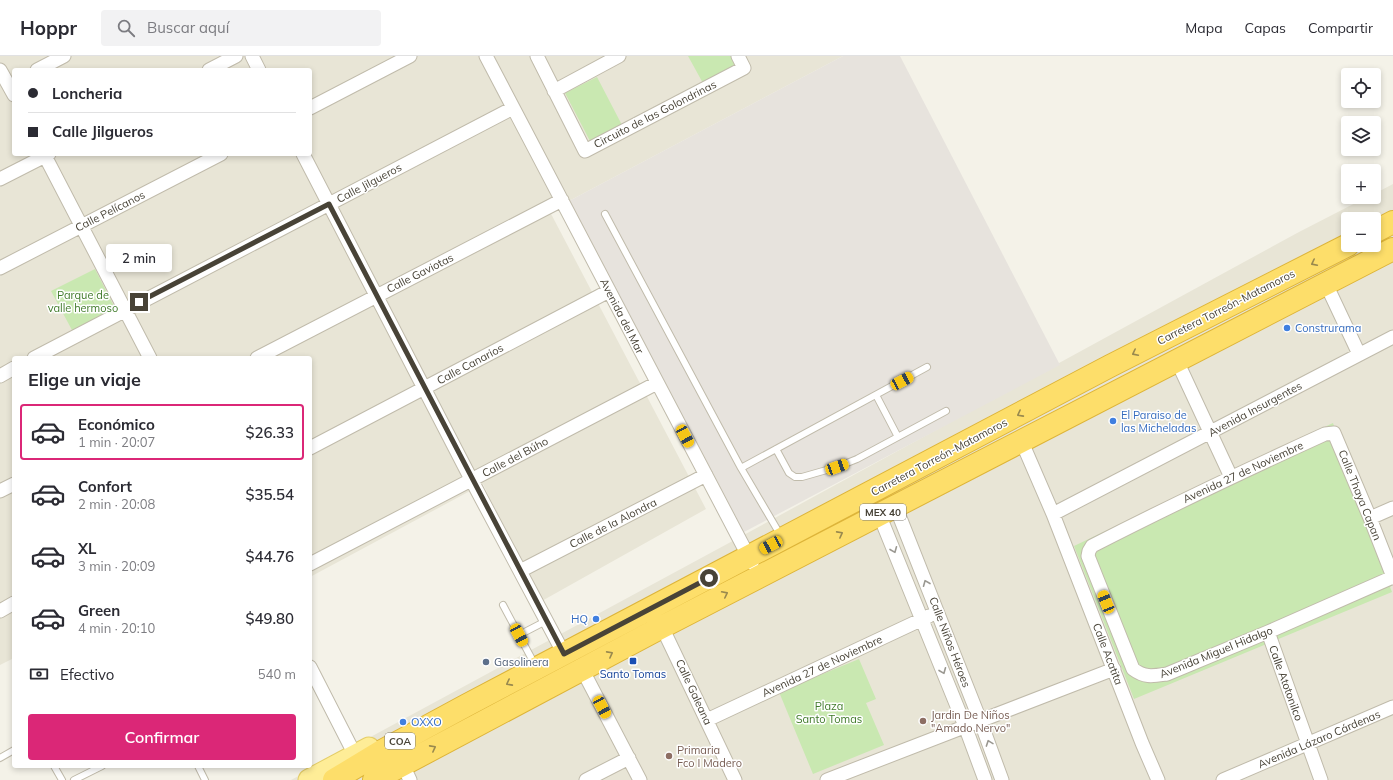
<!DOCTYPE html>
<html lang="es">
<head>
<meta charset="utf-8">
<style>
  :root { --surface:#fff; --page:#f2f2f3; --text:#2b2b33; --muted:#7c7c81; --line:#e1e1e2; --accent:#db2777 }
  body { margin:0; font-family:Mulish,sans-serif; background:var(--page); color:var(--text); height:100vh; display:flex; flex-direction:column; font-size:15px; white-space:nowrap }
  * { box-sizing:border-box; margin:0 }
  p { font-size:13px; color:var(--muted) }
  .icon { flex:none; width:22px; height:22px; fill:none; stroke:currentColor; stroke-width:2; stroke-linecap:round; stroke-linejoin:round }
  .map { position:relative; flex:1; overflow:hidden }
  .side { position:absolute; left:12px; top:300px; width:300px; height:412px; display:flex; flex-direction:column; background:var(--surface); border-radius:4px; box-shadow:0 2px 6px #0003 }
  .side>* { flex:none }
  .guide { position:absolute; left:12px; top:12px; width:300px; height:88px; border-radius:4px; box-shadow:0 2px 6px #0003; display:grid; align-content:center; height:88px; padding:0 16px; background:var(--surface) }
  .fabs { position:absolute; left:1341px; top:12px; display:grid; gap:8px }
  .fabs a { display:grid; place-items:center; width:40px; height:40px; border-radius:4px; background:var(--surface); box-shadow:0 2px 6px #0003; font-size:20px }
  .end { position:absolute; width:18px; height:18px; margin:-9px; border:5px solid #484337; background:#fff; box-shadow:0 0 0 2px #fff }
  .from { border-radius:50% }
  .bubble { position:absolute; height:28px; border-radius:4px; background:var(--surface); box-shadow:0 2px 6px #0003; font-size:13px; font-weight:600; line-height:28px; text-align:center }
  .car { position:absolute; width:12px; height:24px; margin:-12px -6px; border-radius:5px; box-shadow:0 0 3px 1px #0007; background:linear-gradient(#f5c518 24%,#345 0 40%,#f5c518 0 76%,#345 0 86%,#f5c518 0) }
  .guide b { display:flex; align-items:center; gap:14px; height:38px; font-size:15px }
  .guide b+b { border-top:1px solid var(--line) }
  .guide i { width:10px; height:10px; background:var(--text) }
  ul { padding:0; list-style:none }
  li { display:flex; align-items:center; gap:12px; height:56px; margin:0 8px 6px; padding:0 8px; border:2px solid transparent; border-radius:4px }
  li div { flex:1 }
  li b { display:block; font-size:15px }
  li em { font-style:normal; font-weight:600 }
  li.on { border-color:var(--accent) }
  li>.icon { width:36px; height:36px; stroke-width:1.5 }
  h2 { padding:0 16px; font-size:18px; line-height:48px }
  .pay { display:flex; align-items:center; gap:10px; height:44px; padding:0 16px; font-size:15px }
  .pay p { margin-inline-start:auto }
  .primary-button { display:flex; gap:8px; margin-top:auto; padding:8px 16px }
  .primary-button a { flex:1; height:46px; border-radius:4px; background:var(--accent); color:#fff; font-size:16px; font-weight:600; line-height:46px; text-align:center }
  header { display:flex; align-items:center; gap:24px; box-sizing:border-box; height:56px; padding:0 20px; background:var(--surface); border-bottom:1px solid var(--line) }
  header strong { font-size:19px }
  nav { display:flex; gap:22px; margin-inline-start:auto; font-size:14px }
  .search { width:280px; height:36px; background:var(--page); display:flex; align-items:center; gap:10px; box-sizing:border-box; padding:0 14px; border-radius:4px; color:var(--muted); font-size:15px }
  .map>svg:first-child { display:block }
  .residential { fill:#e8e5d6; fill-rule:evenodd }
  .industrial { fill:#e7e3dd }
  .green { fill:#c9e8b1 }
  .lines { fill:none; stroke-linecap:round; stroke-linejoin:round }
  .lane-casing { stroke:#c0bbab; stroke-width:8 }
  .street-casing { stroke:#c0bbab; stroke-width:15 }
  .primary-casing { stroke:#e4cd67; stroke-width:23 }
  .highway-casing { stroke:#ddb439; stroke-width:24 }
  .lane { stroke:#fff; stroke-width:6 }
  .street { stroke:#fff; stroke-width:13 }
  .primary { stroke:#feed97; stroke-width:21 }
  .highway { stroke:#fdde6a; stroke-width:22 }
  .oneway { stroke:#99894e }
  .oneway2 { stroke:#9a9891 }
  .route { stroke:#484337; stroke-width:5 }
  .shop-dot { fill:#3f7fe0; stroke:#fff; stroke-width:1.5 }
  .transit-dot { fill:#1a4fb4; stroke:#fff; stroke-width:1.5 }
  .service-dot { fill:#5c6f8a; stroke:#fff; stroke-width:1.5 }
  .education-dot { fill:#8d6e63; stroke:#fff; stroke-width:1.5 }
  .labels { text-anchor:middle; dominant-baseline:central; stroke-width:3; stroke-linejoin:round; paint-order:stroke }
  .shield { fill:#fff; stroke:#7f7b73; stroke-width:1 }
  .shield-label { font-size:10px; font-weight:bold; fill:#484337 }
  .street-label { font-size:11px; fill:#484337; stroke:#fff }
  .park-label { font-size:11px; fill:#3f7a29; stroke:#fff }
  .shop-label { font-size:11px; fill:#366cbe; stroke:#fff; text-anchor:start }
  .service-label { font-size:11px; fill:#4e5e75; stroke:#fff; text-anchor:start }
  .transit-label { font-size:11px; fill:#164399; stroke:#fff }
  .education-label { font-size:11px; fill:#785e54; stroke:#fff; text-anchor:start }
</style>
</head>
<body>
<header>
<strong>Hoppr</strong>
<div class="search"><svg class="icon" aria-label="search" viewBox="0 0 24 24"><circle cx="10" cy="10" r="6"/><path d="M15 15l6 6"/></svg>Buscar aquí</div>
<nav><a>Mapa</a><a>Capas</a><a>Compartir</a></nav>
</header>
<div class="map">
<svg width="1393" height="724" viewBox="0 0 1393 724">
  <rect width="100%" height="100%" fill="#f4f2e8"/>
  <!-- residential -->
  <path class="residential" d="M0,0H843L569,145L549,154L706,453L540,546L483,428L310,521V302H14V602L0,609ZM14,14H310V98H14Z
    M1393,128V724H291L740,481L1299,176L1367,141H1374V138ZM1348,163H1374V189H1348Z"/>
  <!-- industrial -->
  <path class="industrial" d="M843,0H900L1060,309L744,476L569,145Z"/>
  <!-- green -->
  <path class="green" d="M688,0H731L737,11L704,29Z
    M597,21L623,71L591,87L565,37Z
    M95,213L116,254L73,276L51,235Z
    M1333,367L1348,411L1393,528L1390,531L1392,536L1134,643L1074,490Z
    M859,603L876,643L866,647L884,689L813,718L779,636Z"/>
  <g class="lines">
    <defs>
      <path id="lane" d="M605,158L741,412L781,480
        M876,339L898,381
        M776,393L789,417L795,421H802L837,411L857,403L946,355
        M741,412L927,311
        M503,549L535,609
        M519,579L546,565
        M0,702L14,694
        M54,710L62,724
        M198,710L205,724
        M74,724L102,710"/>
      <path id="street" d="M252,0L259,14
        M486,0L752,507
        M537,0L585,95L744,12L738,0
        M0,14L14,39
        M37,14L64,0
        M209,14L236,0
        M554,35L619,0
        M310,52L410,0
        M44,98L150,302
        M303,98L471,423L564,598
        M0,123L49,98
        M0,212L221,98
        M1326,228L1359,298
        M34,302L513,52
        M257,302L562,144
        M1177,305L1231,421
        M0,320L14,312
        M1021,384L1053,458L1142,687L1158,724
        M310,392L609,235
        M0,435L14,428
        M895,449L980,664L1002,724
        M879,458L965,670L985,724
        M1053,458L1393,281
        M1370,462L1393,452
        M310,508L657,327
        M520,515L706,419
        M1393,521L1268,576L1167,618C1153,620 1145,622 1133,613L1088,500L1089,495L1092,490C1168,451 1246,414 1325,378L1334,377L1370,462L1393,521V522
        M0,555L14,547
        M662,571L735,724
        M1268,576L1321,724
        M310,611L355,699
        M582,613L640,724
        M707,664L929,560
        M403,709L410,724
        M586,724L629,702
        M827,724L1114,613
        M1223,724L1393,651"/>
      <path id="primary" d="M309,724L369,692"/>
      <path id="highway" d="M1374,176L1393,166
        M334,724L382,695L467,649L1110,310L1348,189
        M374,724L662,571L1393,193"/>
    </defs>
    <!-- lane casing -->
    <use href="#lane" class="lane-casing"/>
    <!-- street casing -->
    <use href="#street" class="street-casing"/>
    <!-- primary casing -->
    <use href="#primary" class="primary-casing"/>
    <!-- highway casing -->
    <use href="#highway" class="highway-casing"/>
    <!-- lane -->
    <use href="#lane" class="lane"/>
    <!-- street -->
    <use href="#street" class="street"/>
    <!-- primary -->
    <use href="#primary" class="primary"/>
    <!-- highway -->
    <use href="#highway" class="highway"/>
  </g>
  <!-- one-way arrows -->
  <defs><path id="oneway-chevron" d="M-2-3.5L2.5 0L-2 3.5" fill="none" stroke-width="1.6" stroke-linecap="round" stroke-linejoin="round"/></defs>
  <g class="oneway">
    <use href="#oneway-chevron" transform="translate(1314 207) rotate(153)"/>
    <use href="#oneway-chevron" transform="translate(1135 297) rotate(153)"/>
    <use href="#oneway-chevron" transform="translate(1020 358) rotate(152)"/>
    <use href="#oneway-chevron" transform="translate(840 478) rotate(-28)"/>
    <use href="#oneway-chevron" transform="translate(725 538) rotate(-27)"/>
    <use href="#oneway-chevron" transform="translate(610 598) rotate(-28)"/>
    <use href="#oneway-chevron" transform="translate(509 627) rotate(152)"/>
    <use href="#oneway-chevron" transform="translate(433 692) rotate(-28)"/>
  </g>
  <g class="oneway2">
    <use href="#oneway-chevron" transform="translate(894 494) rotate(68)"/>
    <use href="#oneway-chevron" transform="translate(926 527) rotate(-112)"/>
    <use href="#oneway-chevron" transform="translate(943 615) rotate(68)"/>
    <use href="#oneway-chevron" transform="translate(989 687) rotate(-110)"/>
  </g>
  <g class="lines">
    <!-- route -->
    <path class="route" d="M139,246L329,148L564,598L709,522"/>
  </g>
  <!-- markers -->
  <g class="shop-dot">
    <circle cx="1287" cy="272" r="4"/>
    <circle cx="1113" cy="365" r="4"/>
    <circle cx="596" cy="563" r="4"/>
    <circle cx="403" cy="666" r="4"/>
  </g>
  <rect class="transit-dot" x="629" y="601" width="8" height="8" rx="2"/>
  <circle class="service-dot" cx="486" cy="606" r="4"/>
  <g class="education-dot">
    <circle cx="923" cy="665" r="4"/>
    <circle cx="669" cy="700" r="4"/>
  </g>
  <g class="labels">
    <!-- shield labels -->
    <g class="shield">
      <rect x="860" y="448" width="46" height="16" rx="3"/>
      <rect x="385" y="677" width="30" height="16" rx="3"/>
    </g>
    <g class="shield-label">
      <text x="883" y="456">MEX 40</text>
      <text x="400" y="685">COA</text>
    </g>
    <!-- street labels -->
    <g class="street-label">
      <text transform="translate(655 58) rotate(-27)">Circuito de las Golondrinas</text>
      <text transform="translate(369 127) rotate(-28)">Calle Jilgueros</text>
      <text transform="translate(110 155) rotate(-27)">Calle Pelícanos</text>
      <text transform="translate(420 217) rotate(-27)">Calle Gaviotas</text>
      <text transform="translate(1226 251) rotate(-27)">Carretera Torreón-Matamoros</text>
      <text transform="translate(622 260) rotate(63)">Avenida del Mar</text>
      <text transform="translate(470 308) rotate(-28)">Calle Canarios</text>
      <text transform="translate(1255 353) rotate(-28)">Avenida Insurgentes</text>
      <text transform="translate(515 401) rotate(-28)">Calle del Búho</text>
      <text transform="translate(939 401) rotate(-28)">Carretera Torreón-Matamoros</text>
      <text transform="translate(1243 416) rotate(-25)">Avenida 27 de Noviembre</text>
      <text transform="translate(1360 439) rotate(68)">Calle Thaya Capan</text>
      <text transform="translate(613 467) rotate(-27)">Calle de la Alondra</text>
      <text transform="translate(950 586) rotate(69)">Calle Niños Héroes</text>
      <text transform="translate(1216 596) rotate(-22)">Avenida Miguel Hidalgo</text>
      <text transform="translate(1108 598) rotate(69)">Calle Acatita</text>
      <text transform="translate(822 610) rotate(-25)">Avenida 27 de Noviembre</text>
      <text transform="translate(1286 627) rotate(70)">Calle Atotonilco</text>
      <text transform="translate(694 636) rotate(65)">Calle Galeana</text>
      <text transform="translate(1319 683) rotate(-23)">Avenida Lázaro Cárdenas</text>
    </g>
    <!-- park labels -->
    <g class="park-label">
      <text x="83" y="239">Parque de<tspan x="83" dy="13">valle hermoso</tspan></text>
      <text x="829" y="650">Plaza<tspan x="829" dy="13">Santo Tomas</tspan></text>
    </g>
    <!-- shop labels -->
    <g class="shop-label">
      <text x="1295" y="272">Construrama</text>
      <text x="1121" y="359">El Paraiso de<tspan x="1121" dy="13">las Micheladas</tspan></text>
      <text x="588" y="563" text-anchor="end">HQ</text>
      <text x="411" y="666">OXXO</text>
    </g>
    <!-- service labels -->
    <g class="service-label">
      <text x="494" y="606">Gasolinera</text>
    </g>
    <!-- transit labels -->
    <g class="transit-label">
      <text x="633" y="618">Santo Tomas</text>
    </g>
    <!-- education labels -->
    <g class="education-label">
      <text x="931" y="659">Jardin De Niños<tspan x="931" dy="13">"Amado Nervo"</tspan></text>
      <text x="677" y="694">Primaria<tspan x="677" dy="13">Fco I Madero</tspan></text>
    </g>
  </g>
</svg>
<div class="fabs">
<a><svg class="icon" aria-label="locate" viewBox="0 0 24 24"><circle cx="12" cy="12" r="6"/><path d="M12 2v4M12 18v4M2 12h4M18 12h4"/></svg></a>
<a><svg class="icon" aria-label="layers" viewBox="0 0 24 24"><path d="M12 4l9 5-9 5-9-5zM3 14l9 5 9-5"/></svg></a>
<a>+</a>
<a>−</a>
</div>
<i class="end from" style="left:709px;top:522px"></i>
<i class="end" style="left:139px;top:246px"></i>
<div class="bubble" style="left:106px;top:188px;width:66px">2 min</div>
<i class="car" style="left:902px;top:325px;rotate:62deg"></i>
<i class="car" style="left:685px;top:380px;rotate:152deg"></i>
<i class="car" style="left:837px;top:411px;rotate:70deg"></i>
<i class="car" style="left:771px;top:489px;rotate:242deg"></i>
<i class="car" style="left:1106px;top:546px;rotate:338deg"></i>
<i class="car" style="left:519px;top:579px;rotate:152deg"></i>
<i class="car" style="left:602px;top:651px;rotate:152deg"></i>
<div class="guide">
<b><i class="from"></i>Loncheria</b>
<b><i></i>Calle Jilgueros</b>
</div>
<section class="side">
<h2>Elige un viaje</h2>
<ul>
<li class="on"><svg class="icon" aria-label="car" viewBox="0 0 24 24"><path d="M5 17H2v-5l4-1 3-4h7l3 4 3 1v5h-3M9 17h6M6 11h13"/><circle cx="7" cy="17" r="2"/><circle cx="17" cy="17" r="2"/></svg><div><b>Económico</b><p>1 min · 20:07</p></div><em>$26.33</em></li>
<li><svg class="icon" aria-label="car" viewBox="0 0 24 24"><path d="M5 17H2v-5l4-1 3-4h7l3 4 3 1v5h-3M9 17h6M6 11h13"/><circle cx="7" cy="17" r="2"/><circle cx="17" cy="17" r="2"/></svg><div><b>Confort</b><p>2 min · 20:08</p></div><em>$35.54</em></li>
<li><svg class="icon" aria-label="car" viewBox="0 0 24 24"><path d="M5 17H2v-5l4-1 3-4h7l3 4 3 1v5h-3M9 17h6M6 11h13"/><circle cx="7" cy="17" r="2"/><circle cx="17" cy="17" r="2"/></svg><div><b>XL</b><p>3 min · 20:09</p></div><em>$44.76</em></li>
<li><svg class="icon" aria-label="car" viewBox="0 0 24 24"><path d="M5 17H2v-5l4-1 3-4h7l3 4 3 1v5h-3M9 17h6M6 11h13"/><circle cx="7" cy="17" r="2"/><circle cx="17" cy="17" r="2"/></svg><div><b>Green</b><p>4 min · 20:10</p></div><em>$49.80</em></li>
</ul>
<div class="pay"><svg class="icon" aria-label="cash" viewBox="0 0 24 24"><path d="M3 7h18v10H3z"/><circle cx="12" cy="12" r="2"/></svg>Efectivo<p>540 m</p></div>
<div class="primary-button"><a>Confirmar</a></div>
</section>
</div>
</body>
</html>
